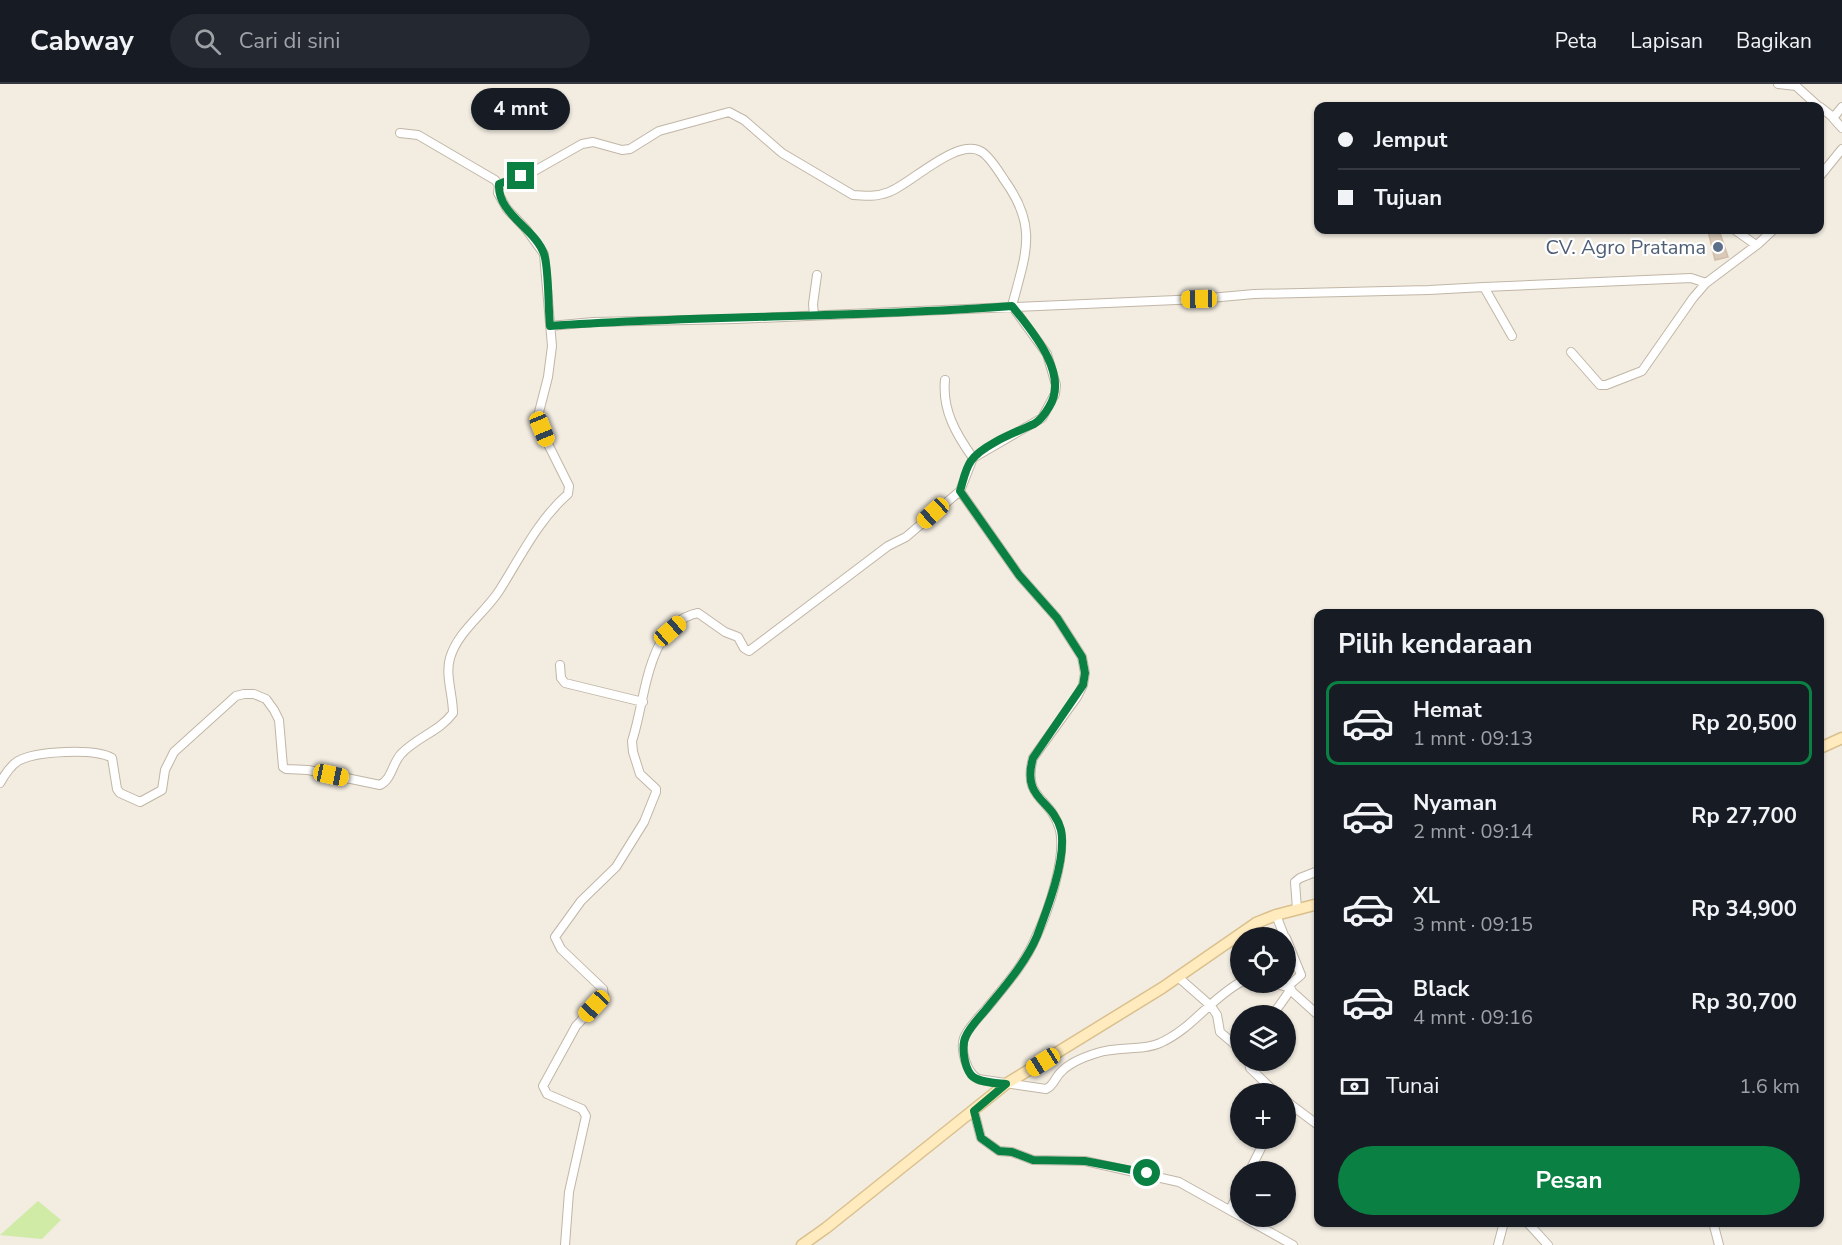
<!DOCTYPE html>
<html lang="id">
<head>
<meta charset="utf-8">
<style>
  :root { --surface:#171b24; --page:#242831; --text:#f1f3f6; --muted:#9ea1a6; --line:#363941; --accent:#0b8043 }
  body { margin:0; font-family:"Nunito Sans",sans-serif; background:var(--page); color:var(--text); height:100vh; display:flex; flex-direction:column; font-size:22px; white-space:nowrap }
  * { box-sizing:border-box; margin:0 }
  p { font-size:20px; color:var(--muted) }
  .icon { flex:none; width:33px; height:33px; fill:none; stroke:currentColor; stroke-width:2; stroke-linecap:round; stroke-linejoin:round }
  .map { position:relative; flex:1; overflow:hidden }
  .side { position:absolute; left:1314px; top:525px; width:510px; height:618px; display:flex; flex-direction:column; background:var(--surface); border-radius:12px; box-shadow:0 2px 4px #0004 }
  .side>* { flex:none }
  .top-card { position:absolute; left:1314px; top:18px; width:510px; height:132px; border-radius:12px; box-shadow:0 2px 4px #0004; display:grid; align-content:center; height:132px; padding:0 24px; background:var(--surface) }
  .controls { position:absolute; left:1230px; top:843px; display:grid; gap:12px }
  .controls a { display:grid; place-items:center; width:66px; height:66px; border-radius:50%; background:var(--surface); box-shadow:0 2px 4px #0004; font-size:30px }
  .end { position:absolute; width:27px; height:27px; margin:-14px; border:8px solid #0b8043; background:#fff; box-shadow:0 0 0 3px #fff }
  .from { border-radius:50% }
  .bubble { position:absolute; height:42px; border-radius:21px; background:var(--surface); box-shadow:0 2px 4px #0004; font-size:20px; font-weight:700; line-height:42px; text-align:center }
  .car { position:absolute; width:18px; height:36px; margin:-18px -9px; border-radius:8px; box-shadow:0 0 4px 2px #0007; background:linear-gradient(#f5c518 24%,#345 0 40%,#f5c518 0 76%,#345 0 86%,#f5c518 0) }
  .top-card b { display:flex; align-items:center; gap:21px; height:57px; font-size:22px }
  .top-card b+b { border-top:2px solid var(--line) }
  .top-card i { width:15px; height:15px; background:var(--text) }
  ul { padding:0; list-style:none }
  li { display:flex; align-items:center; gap:18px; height:84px; margin:0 12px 9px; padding:0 12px; border:3px solid transparent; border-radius:12px }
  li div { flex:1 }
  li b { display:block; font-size:22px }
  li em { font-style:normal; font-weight:700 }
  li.on { border-color:var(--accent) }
  li>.icon { width:54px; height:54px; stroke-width:1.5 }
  h2 { padding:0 24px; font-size:27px; line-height:72px }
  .pay { display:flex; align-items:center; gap:15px; height:66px; padding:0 24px; font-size:22px }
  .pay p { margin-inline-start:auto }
  .button { display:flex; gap:12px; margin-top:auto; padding:12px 24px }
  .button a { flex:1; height:69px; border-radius:36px; background:var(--accent); color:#fff; font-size:24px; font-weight:700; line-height:69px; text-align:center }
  header { display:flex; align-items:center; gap:36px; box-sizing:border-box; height:84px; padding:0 30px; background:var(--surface); border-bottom:2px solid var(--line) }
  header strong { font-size:28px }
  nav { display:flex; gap:33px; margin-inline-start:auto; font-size:21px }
  .search { width:420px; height:54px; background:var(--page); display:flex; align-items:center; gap:15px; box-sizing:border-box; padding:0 21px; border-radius:33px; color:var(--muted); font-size:22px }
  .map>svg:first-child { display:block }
  .green { fill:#d0eba5 }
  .building { fill:#d8c9b8; stroke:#d0bea8; stroke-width:1.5 }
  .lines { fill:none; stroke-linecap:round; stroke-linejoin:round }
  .street-casing { stroke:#c1b6a6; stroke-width:10 }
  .secondary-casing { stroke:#dac08d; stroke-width:13 }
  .street { stroke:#fff; stroke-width:8 }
  .secondary { stroke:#ffebbe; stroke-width:10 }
  .route { stroke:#0b8043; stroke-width:8 }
  .service-dot { fill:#5c6f8a; stroke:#fff; stroke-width:2 }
  .labels { text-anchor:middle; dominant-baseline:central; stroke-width:4.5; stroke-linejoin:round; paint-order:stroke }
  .service-label { font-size:20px; fill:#4e5e75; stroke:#fff; text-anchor:end }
</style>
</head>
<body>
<header>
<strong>Cabway</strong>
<div class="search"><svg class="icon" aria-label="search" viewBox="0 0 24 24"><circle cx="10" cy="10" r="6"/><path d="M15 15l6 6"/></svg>Cari di sini</div>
<nav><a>Peta</a><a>Lapisan</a><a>Bagikan</a></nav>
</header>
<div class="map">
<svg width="1842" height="1161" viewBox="0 0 1842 1161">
  <rect width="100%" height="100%" fill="#f2ece1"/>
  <!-- green -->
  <path class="green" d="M38,1117L61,1136L42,1155L0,1151Z"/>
  <!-- building -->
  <path class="building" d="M1716,146L1717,150L1720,149L1728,173L1715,176L1708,147Z"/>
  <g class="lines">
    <defs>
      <path id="street" d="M1778,0L1796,2L1818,22
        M1820,23L1833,33
        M1842,23L1833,34L1842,44
        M1820,92L1842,65
        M499,101L529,90L582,60L593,58L622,66L630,65L659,47L729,28L744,36L782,69L853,111C865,112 877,113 889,108C911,100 958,52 982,68C991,74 999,88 1005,97C1039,144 1025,171 1012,222L1047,270L1056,301L1055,310L1042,334L973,374L960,407L1019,491L1057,534L1082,573L1085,589L1083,601L1077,613L1033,674C1022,715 1050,713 1059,743C1068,770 1048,828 1036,853C1025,880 1004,903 986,925C979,933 968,944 964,954C960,967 967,989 978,995L1046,1005C1054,1002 1055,993 1061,988C1070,978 1084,973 1097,969C1116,962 1143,967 1160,959C1192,945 1211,914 1241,898
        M1735,146L1756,161
        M1484,203L1691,194L1706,199
        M814,231L813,220L817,191
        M550,242L593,238L736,235L1199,215L1254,210L1429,206L1484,203L1512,252
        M1571,268L1600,301H1606L1642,287L1693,214L1706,199L1758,160L1773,146
        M945,296C942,326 956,350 973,374
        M560,581L561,594L565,599L643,618
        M0,699C5,690 10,682 18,677C36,667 95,664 112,674L117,705L120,709L140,718L162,706L165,686L174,668L236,612L244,610H254L266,615L274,626L279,636L283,683L286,685L308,686L380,701C392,695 392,680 401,670C417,653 440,647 453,629C453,611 445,591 450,574C458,547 484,530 499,507C520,474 538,436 568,410L569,402L548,360L538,332L548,293L552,262L544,170L526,145L507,125L498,109L499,101L495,96L418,51L400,49
        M1297,825L1295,798L1300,794L1318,787
        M1276,831L1285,854
        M1286,854L1301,891L1287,903L1318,931
        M1178,893L1211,922L1217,931L1220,948L1240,965
        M1270,898L1287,903
        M1272,932L1291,905
        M1249,976L1250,984L1277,1010
        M1286,1017L1318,1041
        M974,1027L981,1054L999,1067L1012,1068L1033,1076L1085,1077L1179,1098L1240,1132
        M1249,1088L1266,1054
        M1230,1126L1240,1105
        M1241,1132L1293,1161
        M1527,1138L1548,1161
        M1713,1138L1719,1161
        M565,1161L569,1108L586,1032L582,1025L547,1010L543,1002L576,942L604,912L603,905L561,865L555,853L581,817L616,783L644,738L656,708V705L640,690L633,668L632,657C646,616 646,540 698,529L725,548L738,553L744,564L749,567L888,462L906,453L960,407
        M1498,1161L1504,1138"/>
      <path id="secondary" d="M1820,664L1842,654
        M802,1161L826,1144L1006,1000L1162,904L1256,839L1276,831L1318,820"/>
    </defs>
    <!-- street casing -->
    <use href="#street" class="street-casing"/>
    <!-- secondary casing -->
    <use href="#secondary" class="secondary-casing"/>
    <!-- street -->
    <use href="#street" class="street"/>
    <!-- secondary -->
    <use href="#secondary" class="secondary"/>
  </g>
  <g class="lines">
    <!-- route -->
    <path class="route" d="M521,92L499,100C497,130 535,144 544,170C549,184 548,225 550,242C704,231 858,234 1012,222C1032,247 1070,290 1049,323C1045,330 1041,336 1034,340C1016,348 982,361 971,377C965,385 963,398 960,407L1019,491L1057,534L1082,573L1085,589L1083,601L1033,674C1021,716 1053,715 1061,746C1067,774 1047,826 1037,852C1026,878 1006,901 988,923C981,932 971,941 966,952C961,961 964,982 971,991C978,999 997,999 1006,1000L974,1027L981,1054L999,1067L1012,1068L1033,1076L1085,1077L1147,1089"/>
  </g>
  <!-- markers -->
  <circle class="service-dot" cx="1718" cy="163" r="6"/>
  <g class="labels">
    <!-- service labels -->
    <g class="service-label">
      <text x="1706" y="163">CV. Agro Pratama</text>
    </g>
  </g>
</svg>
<div class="controls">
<a><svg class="icon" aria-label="locate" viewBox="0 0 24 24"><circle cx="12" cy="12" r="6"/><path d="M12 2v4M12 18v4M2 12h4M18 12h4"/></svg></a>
<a><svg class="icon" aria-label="layers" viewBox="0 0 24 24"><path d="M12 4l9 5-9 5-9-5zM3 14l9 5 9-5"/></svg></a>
<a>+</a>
<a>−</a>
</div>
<i class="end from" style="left:1147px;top:1089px"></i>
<i class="end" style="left:521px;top:92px"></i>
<div class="bubble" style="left:471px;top:4px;width:99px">4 mnt</div>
<i class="car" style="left:1199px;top:215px;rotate:269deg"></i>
<i class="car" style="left:542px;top:345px;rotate:158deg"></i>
<i class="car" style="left:933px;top:429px;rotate:228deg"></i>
<i class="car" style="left:670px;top:547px;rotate:49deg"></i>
<i class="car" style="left:331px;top:691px;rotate:102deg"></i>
<i class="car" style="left:594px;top:922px;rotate:223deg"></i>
<i class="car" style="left:1043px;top:978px;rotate:238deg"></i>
<div class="top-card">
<b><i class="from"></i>Jemput</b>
<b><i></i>Tujuan</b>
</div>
<section class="side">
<h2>Pilih kendaraan</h2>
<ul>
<li class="on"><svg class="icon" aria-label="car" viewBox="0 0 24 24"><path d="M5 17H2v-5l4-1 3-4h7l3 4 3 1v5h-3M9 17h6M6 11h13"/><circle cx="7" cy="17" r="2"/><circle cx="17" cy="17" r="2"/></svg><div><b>Hemat</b><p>1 mnt · 09:13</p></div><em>Rp 20,500</em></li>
<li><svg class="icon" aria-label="car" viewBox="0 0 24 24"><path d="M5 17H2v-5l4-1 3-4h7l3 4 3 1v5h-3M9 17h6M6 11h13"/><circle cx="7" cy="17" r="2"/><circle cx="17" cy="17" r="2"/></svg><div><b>Nyaman</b><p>2 mnt · 09:14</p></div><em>Rp 27,700</em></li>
<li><svg class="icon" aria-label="car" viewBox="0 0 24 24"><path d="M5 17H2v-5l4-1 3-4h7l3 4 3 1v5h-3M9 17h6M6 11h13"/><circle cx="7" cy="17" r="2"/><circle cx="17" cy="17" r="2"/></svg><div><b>XL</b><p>3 mnt · 09:15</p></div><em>Rp 34,900</em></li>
<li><svg class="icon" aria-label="car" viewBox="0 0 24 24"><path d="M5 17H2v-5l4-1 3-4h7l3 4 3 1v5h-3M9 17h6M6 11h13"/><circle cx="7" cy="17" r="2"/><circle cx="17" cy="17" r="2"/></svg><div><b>Black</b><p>4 mnt · 09:16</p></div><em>Rp 30,700</em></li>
</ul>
<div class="pay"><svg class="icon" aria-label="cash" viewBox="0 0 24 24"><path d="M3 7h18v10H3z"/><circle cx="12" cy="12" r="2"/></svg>Tunai<p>1.6 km</p></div>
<div class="button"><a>Pesan</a></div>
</section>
</div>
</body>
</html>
